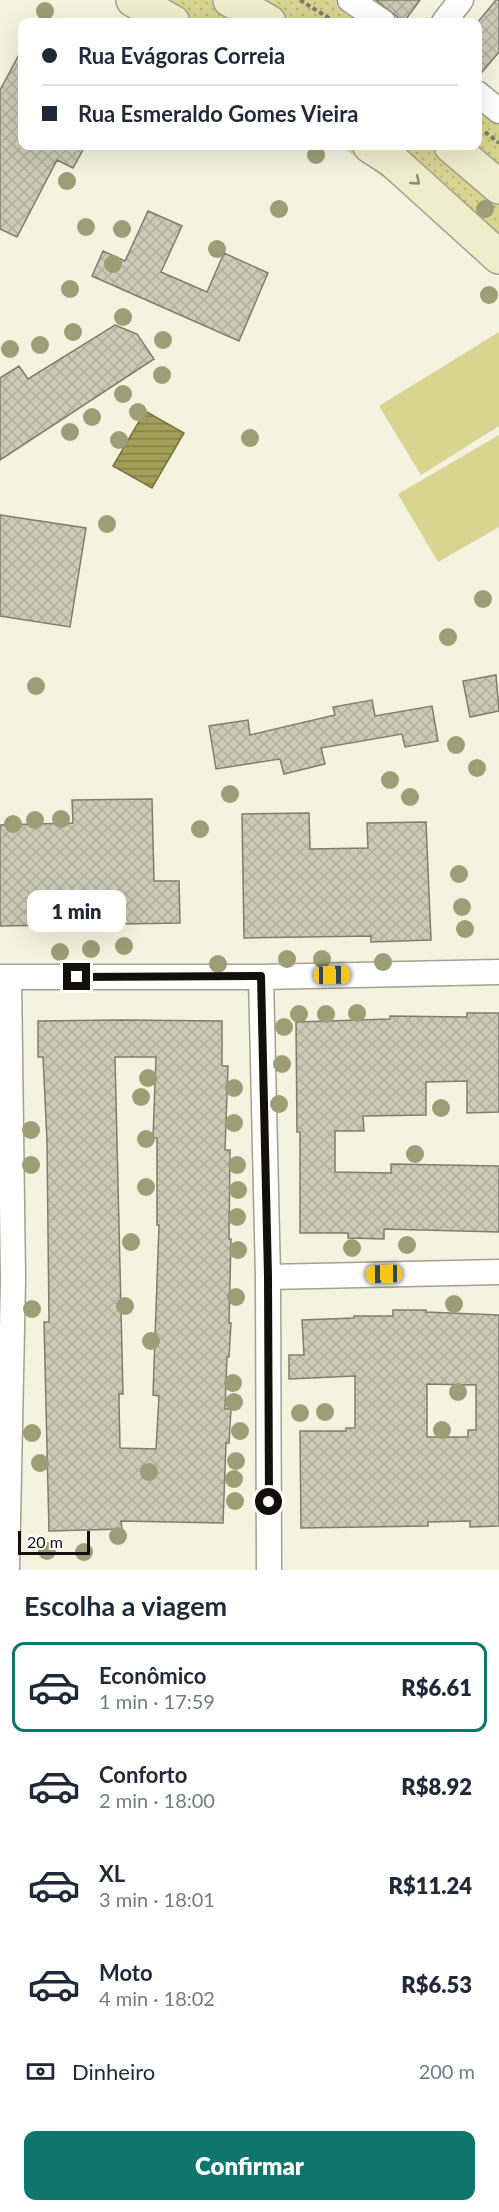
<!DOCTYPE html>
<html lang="pt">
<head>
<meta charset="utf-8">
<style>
  :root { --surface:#fff; --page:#f2f2f3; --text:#1f2937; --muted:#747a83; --line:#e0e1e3; --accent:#0f766e }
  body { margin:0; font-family:Lato,sans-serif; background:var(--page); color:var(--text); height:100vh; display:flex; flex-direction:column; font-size:22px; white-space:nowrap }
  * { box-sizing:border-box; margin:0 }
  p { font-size:20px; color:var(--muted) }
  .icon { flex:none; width:33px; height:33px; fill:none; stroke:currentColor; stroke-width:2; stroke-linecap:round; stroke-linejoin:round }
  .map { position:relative; height:1570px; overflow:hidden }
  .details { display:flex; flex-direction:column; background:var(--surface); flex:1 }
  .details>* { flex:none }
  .guide { position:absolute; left:18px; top:18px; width:464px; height:132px; border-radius:12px; box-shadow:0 6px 24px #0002; display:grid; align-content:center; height:132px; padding:0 24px; background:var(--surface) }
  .scale { position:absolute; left:18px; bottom:15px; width:72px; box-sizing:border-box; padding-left:6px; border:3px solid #11100a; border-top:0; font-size:16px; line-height:21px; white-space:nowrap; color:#11100a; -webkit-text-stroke:4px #fff; paint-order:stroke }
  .end { position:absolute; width:27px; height:27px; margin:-14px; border:8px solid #11100a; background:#fff; box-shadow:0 0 0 3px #fff }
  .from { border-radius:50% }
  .bubble { position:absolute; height:42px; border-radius:12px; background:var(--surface); box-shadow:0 6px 24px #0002; font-size:20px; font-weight:800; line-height:42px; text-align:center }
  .car { position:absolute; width:18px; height:36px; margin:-18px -9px; border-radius:8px; box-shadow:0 0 4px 2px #0007; background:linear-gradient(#f5c518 24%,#345 0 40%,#f5c518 0 76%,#345 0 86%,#f5c518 0) }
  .guide b { display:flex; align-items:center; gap:21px; height:57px; font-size:22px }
  .guide b+b { border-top:2px solid var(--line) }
  .guide i { width:15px; height:15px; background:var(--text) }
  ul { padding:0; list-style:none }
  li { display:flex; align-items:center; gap:18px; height:90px; margin:0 12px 9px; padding:0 12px; border:3px solid transparent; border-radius:12px }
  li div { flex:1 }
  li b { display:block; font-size:22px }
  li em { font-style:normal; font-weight:800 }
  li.active { border-color:var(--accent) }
  li>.icon { width:54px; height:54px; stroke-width:1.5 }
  h2 { padding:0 24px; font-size:27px; line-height:72px }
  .pay { display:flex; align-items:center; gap:15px; height:66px; padding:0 24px; font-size:22px }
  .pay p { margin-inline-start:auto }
  .primary-button { display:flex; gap:12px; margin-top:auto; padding:12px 24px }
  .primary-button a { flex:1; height:69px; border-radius:12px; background:var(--accent); color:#fff; font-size:24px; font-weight:800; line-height:69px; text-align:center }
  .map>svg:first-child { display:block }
  .park { fill:url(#park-dots) }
  .garden { fill:#d9d490 }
  .water { fill:url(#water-rules); stroke:#787441; stroke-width:1.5 }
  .building { fill:url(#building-cross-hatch); stroke:#7f7e6d; stroke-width:1.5; fill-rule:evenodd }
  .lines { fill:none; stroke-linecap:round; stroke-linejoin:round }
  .street-casing { stroke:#a2a18f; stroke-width:27 }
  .secondary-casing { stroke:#a2a18f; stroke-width:36 }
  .path { stroke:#7d7c6f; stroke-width:4; stroke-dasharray:4.5 3; stroke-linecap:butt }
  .street { stroke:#fff; stroke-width:24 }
  .secondary { stroke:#f0edcd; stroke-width:33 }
  .tree { fill:#9f9d76 }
  .oneway { stroke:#8c8a75 }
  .route { stroke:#11100a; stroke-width:8 }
</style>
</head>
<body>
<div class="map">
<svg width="499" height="1570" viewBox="0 0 499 1570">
  <defs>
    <pattern id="park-dots" width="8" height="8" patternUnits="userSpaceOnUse" patternTransform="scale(1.5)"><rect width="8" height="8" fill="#d9d490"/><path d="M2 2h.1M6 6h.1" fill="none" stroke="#b9b57b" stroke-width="1.8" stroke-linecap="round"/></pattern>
    <pattern id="water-rules" width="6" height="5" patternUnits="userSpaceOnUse" patternTransform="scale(1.5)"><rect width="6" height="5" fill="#a49f58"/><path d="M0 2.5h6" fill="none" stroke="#848047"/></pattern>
    <pattern id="building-cross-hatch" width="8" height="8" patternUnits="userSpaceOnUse" patternTransform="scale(1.5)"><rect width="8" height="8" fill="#cccbb8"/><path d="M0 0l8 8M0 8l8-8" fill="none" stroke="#aead9d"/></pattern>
  </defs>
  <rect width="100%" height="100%" fill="#f4f3e0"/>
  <!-- park -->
  <path class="park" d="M114,0H369L404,22H154Z
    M477,78L499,96V274L454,230L341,146H477Z"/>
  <!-- garden -->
  <path class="garden" d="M499,332V426L421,475L379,406Z
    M499,435V527L438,562L398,494Z"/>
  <!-- water -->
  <path class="water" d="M145,411L184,433L152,488L113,466Z"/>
  <!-- building -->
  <path class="building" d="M376,0H420L404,22Z
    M496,0H499V52L477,78V23Z
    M22,49V146H85L73,168L57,160L17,237L0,229V90Z
    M148,211L182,226L161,272L207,292L224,253L268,273L239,341L92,276L103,251L125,261Z
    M115,325L137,334L154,359L0,460V378L19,366L28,379Z
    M0,515L86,528L70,627L0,616Z
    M496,675L499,711L470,717L463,681Z
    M372,700L375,716L432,706L438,741L405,747L402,734L321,748L325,764L284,774L280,759L216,769L209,726L248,720L250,735L335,715L333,707Z
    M152,799L154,881H179L180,923L0,926V825L73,823L72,800Z
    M309,813L310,849L368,848L367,823L426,822L431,940L371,942V936L244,938L242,814Z
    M467,1013H499V1112L467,1113V1081L426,1082V1115L363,1116L364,1131H335V1172L391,1173V1164L499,1166V1232L384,1229V1239L348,1238V1233H300V1132H297L296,1022L390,1019V1016L467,1017Z
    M121,1020L222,1021V1066H228L225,1150H230L229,1239H231L229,1323H231L229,1357H227L225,1409H231L229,1443H226L223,1523L121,1521L122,1529L49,1531L44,1322H49L47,1141L43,1057H38V1021ZM115,1057H156L153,1138H157V1225H159L153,1395L159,1396L156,1449L120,1448L119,1402V1394H123Z
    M393,1310H426V1312L499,1315V1526L470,1527V1521L428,1522V1526L301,1528L300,1431H346V1428H355V1376L289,1379V1355H304L302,1320L354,1318V1316H393ZM427,1384L476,1385V1430H468V1437H427Z"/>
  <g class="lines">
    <defs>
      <path id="street" d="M350,0L383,22
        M444,22L461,0
        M477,93L499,111
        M0,977H261L499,972
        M261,977L268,1277L269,1570
        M268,1277L499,1272
        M7,1570L13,1280L9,977"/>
      <path id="secondary" d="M133,0L173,22
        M230,0L269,22
        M370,146L392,160L499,257
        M451,146L499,187"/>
    </defs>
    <!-- street casing -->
    <use href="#street" class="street-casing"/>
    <!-- secondary casing -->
    <use href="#secondary" class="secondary-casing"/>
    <!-- path -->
    <path class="path" d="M300,0L335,22
      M485,132L499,143"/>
    <!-- street -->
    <use href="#street" class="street"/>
    <!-- secondary -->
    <use href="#secondary" class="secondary"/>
  </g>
  <!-- trees -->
  <g class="tree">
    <circle cx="45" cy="11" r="9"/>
    <circle cx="316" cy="155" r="9"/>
    <circle cx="67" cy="181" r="9"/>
    <circle cx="279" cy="209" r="9"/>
    <circle cx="485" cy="209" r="9"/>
    <circle cx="86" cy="227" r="9"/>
    <circle cx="122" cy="229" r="9"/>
    <circle cx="217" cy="249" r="9"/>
    <circle cx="113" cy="264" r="9"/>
    <circle cx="70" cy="289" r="9"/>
    <circle cx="489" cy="295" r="9"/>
    <circle cx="123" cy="317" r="9"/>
    <circle cx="73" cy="332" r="9"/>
    <circle cx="163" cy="340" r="9"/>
    <circle cx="40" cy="345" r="9"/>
    <circle cx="10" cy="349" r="9"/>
    <circle cx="162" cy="375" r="9"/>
    <circle cx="123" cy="394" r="9"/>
    <circle cx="138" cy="412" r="9"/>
    <circle cx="92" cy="417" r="9"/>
    <circle cx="70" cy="432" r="9"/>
    <circle cx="250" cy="438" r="9"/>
    <circle cx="119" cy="440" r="9"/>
    <circle cx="107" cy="524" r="9"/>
    <circle cx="483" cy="599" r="9"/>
    <circle cx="448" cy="637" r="9"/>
    <circle cx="36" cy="686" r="9"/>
    <circle cx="456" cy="745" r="9"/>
    <circle cx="477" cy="768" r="9"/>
    <circle cx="390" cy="780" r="9"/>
    <circle cx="230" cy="794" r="9"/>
    <circle cx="410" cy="797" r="9"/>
    <circle cx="61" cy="819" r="9"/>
    <circle cx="35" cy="820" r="9"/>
    <circle cx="13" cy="824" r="9"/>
    <circle cx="200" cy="829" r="9"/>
    <circle cx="459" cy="874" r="9"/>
    <circle cx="462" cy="907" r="9"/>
    <circle cx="465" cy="929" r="9"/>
    <circle cx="124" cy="946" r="9"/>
    <circle cx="91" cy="949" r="9"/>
    <circle cx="60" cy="952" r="9"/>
    <circle cx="287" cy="959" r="9"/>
    <circle cx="322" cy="959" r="9"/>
    <circle cx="383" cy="962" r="9"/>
    <circle cx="218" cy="964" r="9"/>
    <circle cx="357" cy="1013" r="9"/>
    <circle cx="299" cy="1014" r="9"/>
    <circle cx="326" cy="1014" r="9"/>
    <circle cx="284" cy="1027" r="9"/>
    <circle cx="282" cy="1064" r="9"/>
    <circle cx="148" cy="1078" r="9"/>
    <circle cx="234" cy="1088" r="9"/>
    <circle cx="141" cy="1097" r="9"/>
    <circle cx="279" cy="1104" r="9"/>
    <circle cx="441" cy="1108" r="9"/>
    <circle cx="234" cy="1123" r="9"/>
    <circle cx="31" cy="1130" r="9"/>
    <circle cx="146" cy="1139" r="9"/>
    <circle cx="415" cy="1154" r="9"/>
    <circle cx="31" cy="1165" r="9"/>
    <circle cx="237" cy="1165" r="9"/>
    <circle cx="146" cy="1187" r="9"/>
    <circle cx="238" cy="1190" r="9"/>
    <circle cx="237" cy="1217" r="9"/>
    <circle cx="131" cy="1242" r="9"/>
    <circle cx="407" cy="1245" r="9"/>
    <circle cx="352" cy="1248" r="9"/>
    <circle cx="238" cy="1250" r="9"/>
    <circle cx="236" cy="1297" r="9"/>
    <circle cx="454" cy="1304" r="9"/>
    <circle cx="125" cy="1306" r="9"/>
    <circle cx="32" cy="1309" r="9"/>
    <circle cx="151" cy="1341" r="9"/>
    <circle cx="233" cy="1383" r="9"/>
    <circle cx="458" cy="1392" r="9"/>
    <circle cx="234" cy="1402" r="9"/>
    <circle cx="325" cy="1412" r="9"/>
    <circle cx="300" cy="1413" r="9"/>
    <circle cx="442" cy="1430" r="9"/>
    <circle cx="240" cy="1431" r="9"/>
    <circle cx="32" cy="1433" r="9"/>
    <circle cx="236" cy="1461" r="9"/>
    <circle cx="40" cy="1463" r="9"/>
    <circle cx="149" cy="1472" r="9"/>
    <circle cx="234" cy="1479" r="9"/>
    <circle cx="235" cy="1501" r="9"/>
    <circle cx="118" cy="1536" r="9"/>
    <circle cx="47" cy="1551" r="9"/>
    <circle cx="84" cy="1552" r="9"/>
  </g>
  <!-- one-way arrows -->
  <defs><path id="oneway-chevron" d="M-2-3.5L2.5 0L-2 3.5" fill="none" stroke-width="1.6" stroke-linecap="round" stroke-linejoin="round" transform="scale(1.5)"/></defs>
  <use class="oneway" href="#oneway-chevron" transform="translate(416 181) rotate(41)"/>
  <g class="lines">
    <!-- route -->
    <path class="route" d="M77,977L261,976L268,1276L269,1502"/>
  </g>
</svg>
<div class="scale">20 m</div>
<i class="end from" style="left:269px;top:1502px"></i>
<i class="end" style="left:77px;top:977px"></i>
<div class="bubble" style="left:27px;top:890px;width:99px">1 min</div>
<i class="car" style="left:332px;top:975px;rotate:89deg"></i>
<i class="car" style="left:384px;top:1274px;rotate:269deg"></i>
<div class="guide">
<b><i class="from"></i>Rua Evágoras Correia</b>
<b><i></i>Rua Esmeraldo Gomes Vieira</b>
</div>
</div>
<section class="details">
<h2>Escolha a viagem</h2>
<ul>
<li class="active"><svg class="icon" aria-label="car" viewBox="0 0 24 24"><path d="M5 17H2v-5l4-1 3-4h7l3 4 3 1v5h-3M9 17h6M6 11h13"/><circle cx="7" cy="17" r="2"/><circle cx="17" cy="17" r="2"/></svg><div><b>Econômico</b><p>1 min · 17:59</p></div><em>R$6.61</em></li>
<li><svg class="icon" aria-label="car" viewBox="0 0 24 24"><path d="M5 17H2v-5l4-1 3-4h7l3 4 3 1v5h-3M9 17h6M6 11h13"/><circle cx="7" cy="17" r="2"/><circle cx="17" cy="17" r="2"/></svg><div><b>Conforto</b><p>2 min · 18:00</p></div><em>R$8.92</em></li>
<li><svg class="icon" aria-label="car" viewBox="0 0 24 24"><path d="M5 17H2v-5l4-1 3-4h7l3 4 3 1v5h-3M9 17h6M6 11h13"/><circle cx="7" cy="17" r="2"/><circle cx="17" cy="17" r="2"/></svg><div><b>XL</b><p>3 min · 18:01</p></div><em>R$11.24</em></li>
<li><svg class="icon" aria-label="car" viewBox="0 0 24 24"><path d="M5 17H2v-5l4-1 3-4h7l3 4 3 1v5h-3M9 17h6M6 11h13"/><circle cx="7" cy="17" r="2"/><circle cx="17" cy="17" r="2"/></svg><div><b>Moto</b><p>4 min · 18:02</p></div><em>R$6.53</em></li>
</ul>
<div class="pay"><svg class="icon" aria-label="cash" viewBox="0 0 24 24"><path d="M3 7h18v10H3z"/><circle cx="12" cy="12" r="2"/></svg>Dinheiro<p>200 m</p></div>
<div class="primary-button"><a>Confirmar</a></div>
</section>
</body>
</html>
